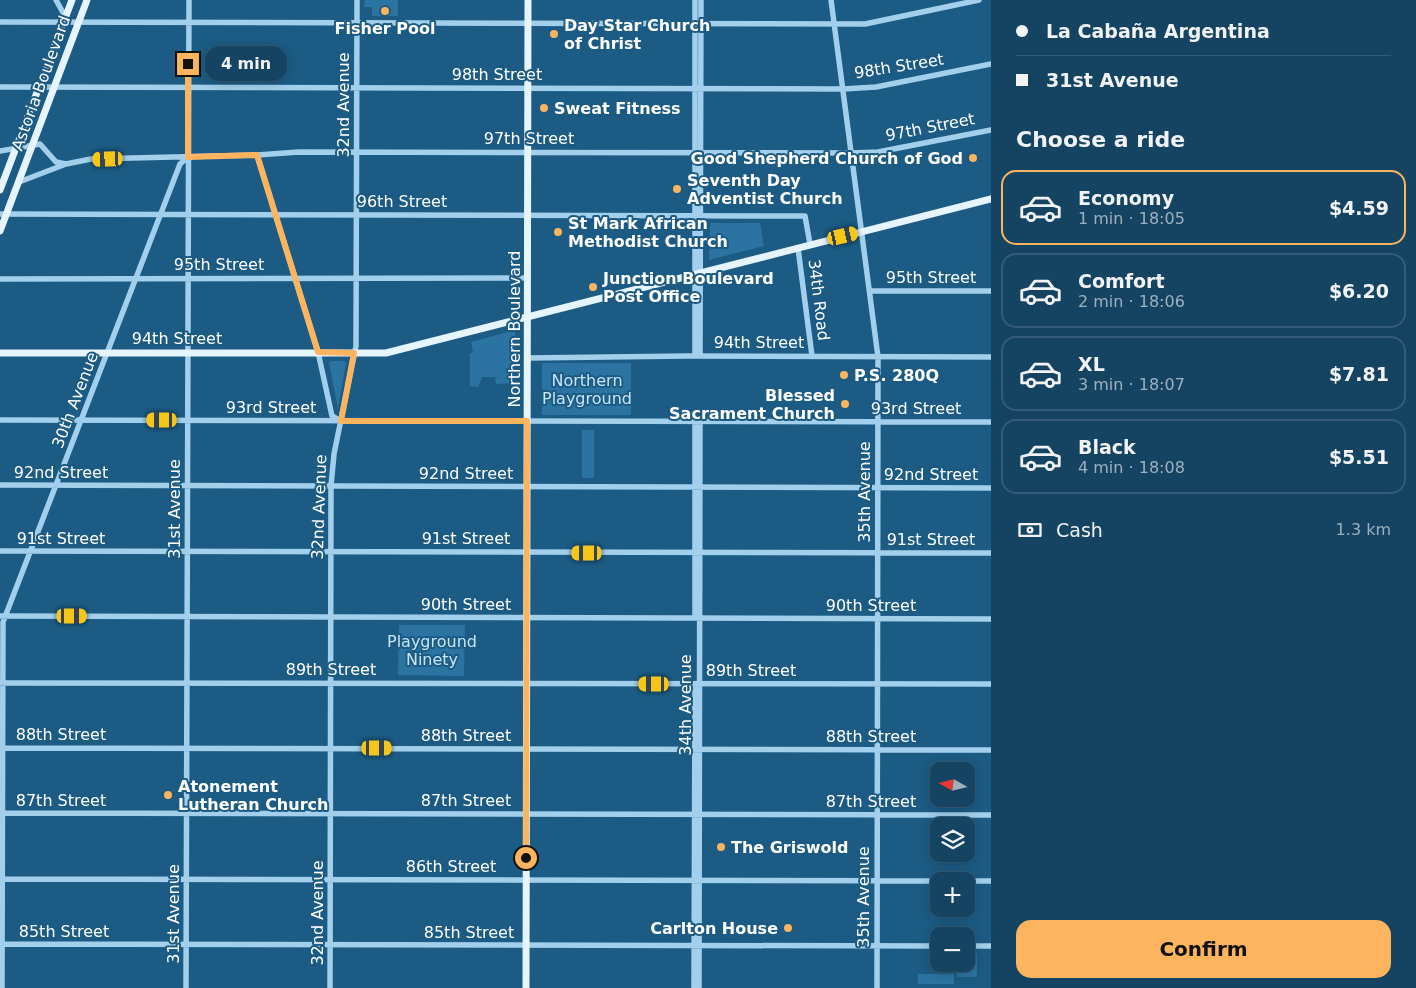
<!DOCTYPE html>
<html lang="en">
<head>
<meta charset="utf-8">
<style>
  :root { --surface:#154463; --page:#224e6c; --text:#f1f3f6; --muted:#9db0be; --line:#345c78; --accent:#fcb45f }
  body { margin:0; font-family:"DejaVu Sans",sans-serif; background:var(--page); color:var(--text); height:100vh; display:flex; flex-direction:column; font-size:19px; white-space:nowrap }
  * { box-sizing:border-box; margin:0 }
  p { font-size:16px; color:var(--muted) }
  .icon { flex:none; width:28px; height:28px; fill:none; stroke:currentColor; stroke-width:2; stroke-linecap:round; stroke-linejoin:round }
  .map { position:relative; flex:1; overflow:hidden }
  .details { display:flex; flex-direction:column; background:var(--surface); width:425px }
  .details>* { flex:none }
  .guide { display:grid; align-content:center; height:110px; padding:0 25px; background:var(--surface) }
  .needle { width:32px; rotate:278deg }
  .fabs { position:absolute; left:930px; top:762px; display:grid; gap:10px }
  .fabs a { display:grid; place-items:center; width:45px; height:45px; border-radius:10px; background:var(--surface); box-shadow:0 2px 12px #0003,0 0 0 1px var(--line); font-size:25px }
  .end { position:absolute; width:22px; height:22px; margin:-11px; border:6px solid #fcb45f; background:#111; box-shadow:0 0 0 2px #111 }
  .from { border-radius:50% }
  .bubble { position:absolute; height:35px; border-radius:15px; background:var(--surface); box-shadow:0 2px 12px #0003,0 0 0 1px var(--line); font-size:16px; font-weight:600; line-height:35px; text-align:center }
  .car { position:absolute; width:15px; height:30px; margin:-15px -8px; border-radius:6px; box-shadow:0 0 4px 1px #0007; background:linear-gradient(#f5c518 24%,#345 0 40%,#f5c518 0 76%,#345 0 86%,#f5c518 0) }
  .guide b { display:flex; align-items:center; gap:18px; height:48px; font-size:19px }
  .guide b+b { border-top:1px solid var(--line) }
  .guide i { width:12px; height:12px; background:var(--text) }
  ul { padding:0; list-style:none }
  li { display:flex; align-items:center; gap:15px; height:75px; margin:0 10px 8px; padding:0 15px; border:2px solid var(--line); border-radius:15px }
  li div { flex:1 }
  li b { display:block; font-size:19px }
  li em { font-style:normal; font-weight:600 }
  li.active { border-color:var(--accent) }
  li>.icon { width:45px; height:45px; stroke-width:1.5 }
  h2 { padding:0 25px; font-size:22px; line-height:60px }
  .pay { display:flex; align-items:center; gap:12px; height:55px; padding:0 25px; font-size:19px }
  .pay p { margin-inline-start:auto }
  .action { display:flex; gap:10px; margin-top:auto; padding:10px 25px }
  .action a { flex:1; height:58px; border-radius:15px; background:var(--accent); color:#111; font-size:20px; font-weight:600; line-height:58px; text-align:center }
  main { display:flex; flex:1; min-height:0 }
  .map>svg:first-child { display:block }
  .green { fill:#2b74a1 }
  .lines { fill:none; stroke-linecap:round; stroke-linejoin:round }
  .minor { stroke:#a2cfeb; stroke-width:5.5 }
  .major { stroke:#e6f4fe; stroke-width:7 }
  .route { stroke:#fcb45f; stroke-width:6 }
  .poi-dot { fill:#fcb45f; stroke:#1c5b84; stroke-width:2 }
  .labels { text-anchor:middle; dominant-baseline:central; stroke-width:4; stroke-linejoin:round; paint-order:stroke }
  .poi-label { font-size:16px; font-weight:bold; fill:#fff; stroke:#1c5b84; text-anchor:start }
  .street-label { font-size:16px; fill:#fff; stroke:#1c5b84 }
  .park-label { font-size:16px; fill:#c7e5f8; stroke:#1c5b84 }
</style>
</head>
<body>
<main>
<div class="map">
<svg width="991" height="988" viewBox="0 0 991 988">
  <rect width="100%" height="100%" fill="#1c5b84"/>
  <!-- green -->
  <path class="green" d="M365,0H398V16H372V7H364Z
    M710,223H760L764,246L709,260Z
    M515,330V380L507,377L514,383L496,384L495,379L497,377H482L478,387L470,386V353H473L471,342Z
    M331,361H344L346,363L338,409L329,363Z
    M542,363H631V415H542Z
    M582,430H594V478H582Z
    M399,625H465L464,676L398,675Z
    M977,953V977H957V964H966V954Z
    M918,974H954V984H918Z"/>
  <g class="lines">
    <!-- minor -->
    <path class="minor" d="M56,0L66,18
      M695,0V356
      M831,0L878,357L877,988
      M0,22L865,24L979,0
      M0,87L843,89L876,87L991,64
      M0,151L40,144L56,162L66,164
      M257,155L318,352L332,416L339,420
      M19,182L66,164L91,159L257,155L299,152L851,153L878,152L991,130
      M0,214L805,216L810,244
      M798,248L812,356
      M0,279L528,278
      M870,291H991
      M700,356L701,0
      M527,358L687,356L991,357
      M0,420L991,422
      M0,485L991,488
      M0,551L991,553
      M0,616L991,619
      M695,618V421
      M0,683L991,684
      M0,748L991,750
      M0,813L991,815
      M0,879L991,881
      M0,944L939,946
      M966,946H991
      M2,988L3,622L180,164L188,157
      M186,988L189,0
      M330,988L331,486L334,454L356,346L357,0
      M694,988L695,684
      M699,988L700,421"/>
    <!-- major -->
    <path class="major" d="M0,190L72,0
      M0,231L87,0
      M0,353H386L991,199
      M526,988L528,0"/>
  </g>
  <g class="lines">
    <!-- route -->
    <path class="route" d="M188,64V157L257,155L318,352L354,353L341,421H527L526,858"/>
  </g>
  <!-- markers -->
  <g class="poi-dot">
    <circle cx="385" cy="11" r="5"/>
    <circle cx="554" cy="34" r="5"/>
    <circle cx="544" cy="108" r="5"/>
    <circle cx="973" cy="158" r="5"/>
    <circle cx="677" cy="189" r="5"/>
    <circle cx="558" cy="232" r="5"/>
    <circle cx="593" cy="287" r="5"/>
    <circle cx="844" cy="375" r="5"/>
    <circle cx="845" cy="404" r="5"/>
    <circle cx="168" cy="795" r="5"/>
    <circle cx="721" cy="847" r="5"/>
    <circle cx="788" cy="928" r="5"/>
  </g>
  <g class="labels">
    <!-- poi labels -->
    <g class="poi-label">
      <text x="564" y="25">Day Star Church<tspan x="564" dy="18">of Christ</tspan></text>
      <text x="385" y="28" text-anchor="middle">Fisher Pool</text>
      <text x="554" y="108">Sweat Fitness</text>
      <text x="963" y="158" text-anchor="end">Good Shepherd Church of God</text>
      <text x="687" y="180">Seventh Day<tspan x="687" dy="18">Adventist Church</tspan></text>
      <text x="568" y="223">St Mark African<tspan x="568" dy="18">Methodist Church</tspan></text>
      <text x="603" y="278">Junction Boulevard<tspan x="603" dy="18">Post Office</tspan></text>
      <text x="854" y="375">P.S. 280Q</text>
      <text x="835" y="395" text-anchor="end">Blessed<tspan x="835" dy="18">Sacrament Church</tspan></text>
      <text x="178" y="786">Atonement<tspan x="178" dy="18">Lutheran Church</tspan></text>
      <text x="731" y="847">The Griswold</text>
      <text x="778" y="928" text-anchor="end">Carlton House</text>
    </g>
    <!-- street labels -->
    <g class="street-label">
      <text transform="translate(899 66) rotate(-9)">98th Street</text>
      <text x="497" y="74">98th Street</text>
      <text transform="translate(41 83) rotate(-70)">Astoria Boulevard</text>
      <text transform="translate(343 105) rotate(-90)">32nd Avenue</text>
      <text transform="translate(930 127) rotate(-11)">97th Street</text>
      <text x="529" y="138">97th Street</text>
      <text x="402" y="201">96th Street</text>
      <text x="219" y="264">95th Street</text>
      <text x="931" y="277">95th Street</text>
      <text transform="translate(819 300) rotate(83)">34th Road</text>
      <text transform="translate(514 329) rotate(-90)">Northern Boulevard</text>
      <text x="177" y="338">94th Street</text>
      <text x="759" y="342">94th Street</text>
      <text transform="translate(75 400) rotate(-69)">30th Avenue</text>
      <text x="271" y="407">93rd Street</text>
      <text x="916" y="408">93rd Street</text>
      <text x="61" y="472">92nd Street</text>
      <text x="466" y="473">92nd Street</text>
      <text x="931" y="474">92nd Street</text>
      <text transform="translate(864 492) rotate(-90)">35th Avenue</text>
      <text transform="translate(319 507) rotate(-88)">32nd Avenue</text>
      <text transform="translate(174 509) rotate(-90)">31st Avenue</text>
      <text x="61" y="538">91st Street</text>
      <text x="466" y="538">91st Street</text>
      <text x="931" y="539">91st Street</text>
      <text x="466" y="604">90th Street</text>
      <text x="871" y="605">90th Street</text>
      <text x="331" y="669">89th Street</text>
      <text x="751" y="670">89th Street</text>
      <text transform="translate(685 705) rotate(-90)">34th Avenue</text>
      <text x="61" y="734">88th Street</text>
      <text x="466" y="735">88th Street</text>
      <text x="871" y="736">88th Street</text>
      <text x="61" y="800">87th Street</text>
      <text x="466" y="800">87th Street</text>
      <text x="871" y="801">87th Street</text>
      <text x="451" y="866">86th Street</text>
      <text transform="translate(863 897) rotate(-90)">35th Avenue</text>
      <text transform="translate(317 913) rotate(-90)">32nd Avenue</text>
      <text transform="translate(173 914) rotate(-90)">31st Avenue</text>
      <text x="64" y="931">85th Street</text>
      <text x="469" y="932">85th Street</text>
    </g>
    <!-- park labels -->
    <g class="park-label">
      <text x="587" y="380">Northern<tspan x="587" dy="18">Playground</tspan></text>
      <text x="432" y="641">Playground<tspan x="432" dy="18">Ninety</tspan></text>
    </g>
  </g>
</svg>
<div class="fabs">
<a><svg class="needle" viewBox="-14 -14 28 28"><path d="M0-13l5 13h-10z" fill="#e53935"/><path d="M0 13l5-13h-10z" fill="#9db0be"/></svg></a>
<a><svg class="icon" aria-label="layers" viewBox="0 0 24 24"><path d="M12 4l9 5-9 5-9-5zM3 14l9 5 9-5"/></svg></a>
<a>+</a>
<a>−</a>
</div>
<i class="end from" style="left:526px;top:858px"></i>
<i class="end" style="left:188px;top:64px"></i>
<div class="bubble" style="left:205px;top:46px;width:82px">4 min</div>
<i class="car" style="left:108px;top:159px;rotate:268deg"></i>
<i class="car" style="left:843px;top:236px;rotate:77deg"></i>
<i class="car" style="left:162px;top:420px;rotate:270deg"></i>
<i class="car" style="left:587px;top:553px;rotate:270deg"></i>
<i class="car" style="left:72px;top:616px;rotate:90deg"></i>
<i class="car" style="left:654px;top:684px;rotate:270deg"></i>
<i class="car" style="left:377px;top:748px;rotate:90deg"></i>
</div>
<section class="details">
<div class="guide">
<b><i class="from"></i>La Cabaña Argentina</b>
<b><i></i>31st Avenue</b>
</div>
<h2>Choose a ride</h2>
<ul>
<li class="active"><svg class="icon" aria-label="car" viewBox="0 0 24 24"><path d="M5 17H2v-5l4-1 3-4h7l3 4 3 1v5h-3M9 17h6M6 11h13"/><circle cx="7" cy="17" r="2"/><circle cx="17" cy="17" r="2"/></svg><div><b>Economy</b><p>1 min · 18:05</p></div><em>$4.59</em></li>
<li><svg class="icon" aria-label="car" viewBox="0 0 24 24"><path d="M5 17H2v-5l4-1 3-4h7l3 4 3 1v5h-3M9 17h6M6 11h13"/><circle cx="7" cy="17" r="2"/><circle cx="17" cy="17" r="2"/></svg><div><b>Comfort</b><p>2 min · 18:06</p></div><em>$6.20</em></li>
<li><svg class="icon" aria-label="car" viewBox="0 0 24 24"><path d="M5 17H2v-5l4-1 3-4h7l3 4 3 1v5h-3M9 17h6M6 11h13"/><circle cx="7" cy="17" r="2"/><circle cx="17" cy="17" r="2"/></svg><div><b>XL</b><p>3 min · 18:07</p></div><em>$7.81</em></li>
<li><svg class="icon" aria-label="car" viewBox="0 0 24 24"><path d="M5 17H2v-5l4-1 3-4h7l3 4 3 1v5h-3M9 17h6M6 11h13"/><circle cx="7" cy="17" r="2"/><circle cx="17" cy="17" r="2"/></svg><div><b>Black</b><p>4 min · 18:08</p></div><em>$5.51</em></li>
</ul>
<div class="pay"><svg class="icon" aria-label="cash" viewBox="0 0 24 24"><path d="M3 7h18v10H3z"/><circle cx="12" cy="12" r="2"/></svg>Cash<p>1.3 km</p></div>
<div class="action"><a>Confirm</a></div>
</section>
</main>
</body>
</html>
